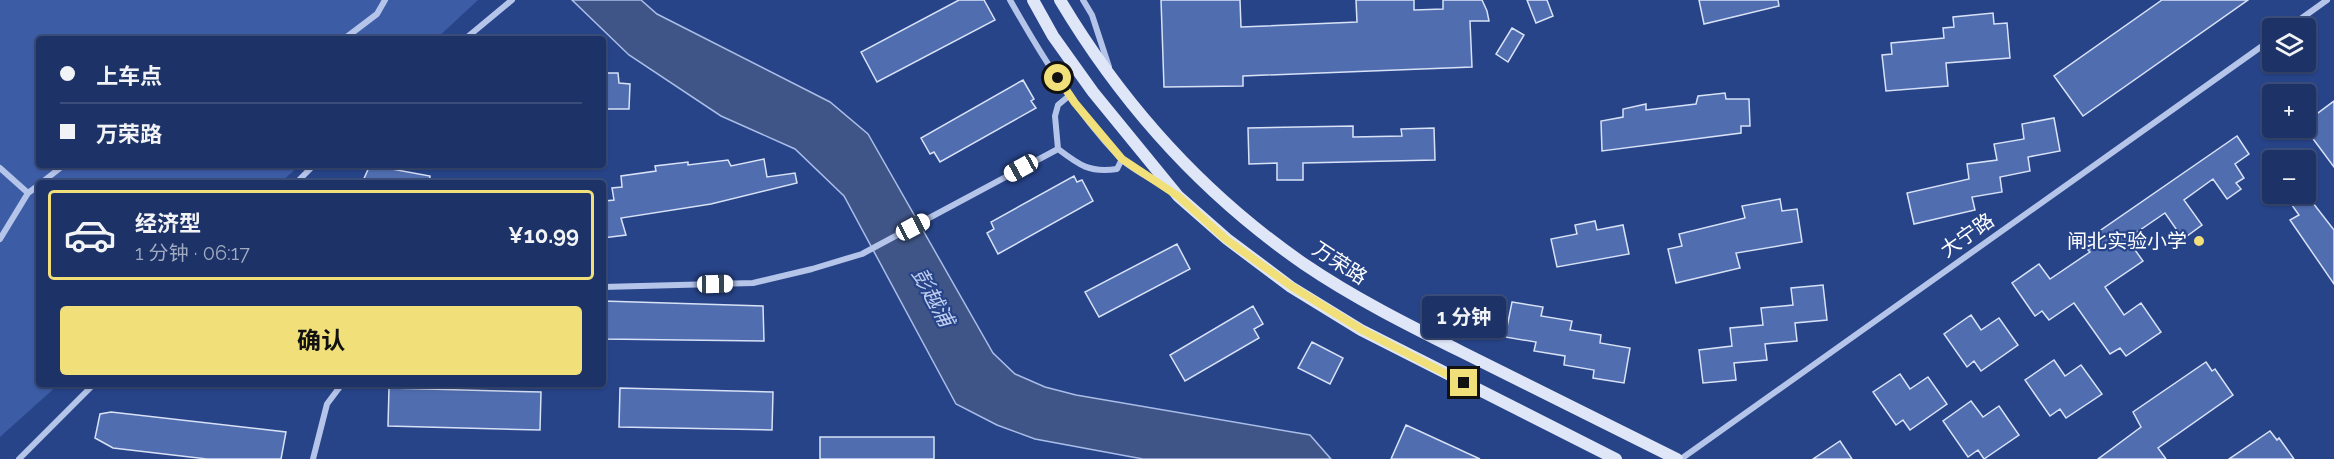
<!DOCTYPE html>
<html lang="zh">
<head>
<meta charset="utf-8">
<style>
  :root { --surface:#1d3367; --page:#2a3f70; --text:#f1f3f6; --muted:#a0aac0; --line:#3b4e7b; --accent:#f1e07a }
  body { margin:0; font-family:Raleway,"Noto Sans SC",sans-serif; background:var(--page); color:var(--text); height:100vh; display:flex; flex-direction:column; font-size:22px; white-space:nowrap }
  * { box-sizing:border-box; margin:0 }
  p { font-size:20px; color:var(--muted) }
  .icon { flex:none; width:33px; height:33px; fill:none; stroke:currentColor; stroke-width:2; stroke-linecap:round; stroke-linejoin:round }
  .map { position:relative; flex:1; overflow:hidden }
  .sheet { position:absolute; left:36px; top:180px; width:570px; height:207px; display:flex; flex-direction:column; background:var(--surface); border-radius:6px; box-shadow:0 2px 4px #0004,0 0 0 2px var(--line) }
  .sheet>* { flex:none }
  .banner { position:absolute; left:36px; top:36px; width:570px; height:132px; border-radius:6px; box-shadow:0 2px 4px #0004,0 0 0 2px var(--line); display:grid; align-content:center; height:132px; padding:0 24px; background:var(--surface) }
  .controls { position:absolute; left:2262px; top:18px; display:grid; gap:12px }
  .controls a { display:grid; place-items:center; width:54px; height:54px; border-radius:6px; background:var(--surface); box-shadow:0 2px 4px #0004,0 0 0 2px var(--line); font-size:30px }
  .end { position:absolute; width:27px; height:27px; margin:-14px; border:8px solid #f1e07a; background:#111; box-shadow:0 0 0 3px #111 }
  .from { border-radius:50% }
  .bubble { position:absolute; height:42px; border-radius:6px; background:var(--surface); box-shadow:0 2px 4px #0004,0 0 0 2px var(--line); font-size:20px; font-weight:700; line-height:42px; text-align:center }
  .car { position:absolute; width:18px; height:36px; margin:-18px -9px; border-radius:8px; box-shadow:0 0 4px 2px #0007; background:linear-gradient(#fff 24%,#345 0 40%,#fff 0 76%,#345 0 86%,#fff 0) }
  .banner b { display:flex; align-items:center; gap:21px; height:57px; font-size:22px }
  .banner b+b { border-top:2px solid var(--line) }
  .banner i { width:15px; height:15px; background:var(--text) }
  ul { padding:10px 0 0; list-style:none }
  li { display:flex; align-items:center; gap:18px; height:90px; margin:0 12px 9px; padding:0 12px; border:3px solid var(--line); border-radius:6px }
  li div { flex:1 }
  li b { display:block; font-size:22px }
  li em { font-style:normal; font-weight:700 }
  li.active { border-color:var(--accent) }
  li>.icon { width:54px; height:54px; stroke-width:1.5 }
  .cta { display:flex; gap:12px; margin-top:auto; padding:12px 24px }
  .cta a { flex:1; height:69px; border-radius:6px; background:var(--accent); color:#111; font-size:24px; font-weight:700; line-height:69px; text-align:center }
  .map>svg:first-child { display:block }
  .green { fill:#3c5ca5 }
  .water { fill:#405587; stroke:#a9bde9; stroke-width:1.5 }
  .building { fill:#506db0; stroke:#d8e2f7; stroke-width:1.5 }
  .lines { fill:none; stroke-linecap:round; stroke-linejoin:round }
  .minor { stroke:#b5c4e9; stroke-width:6 }
  .secondary { stroke:#dfe6f8; stroke-width:12 }
  .route { stroke:#f1e07a; stroke-width:8 }
  .poi-dot { fill:#f1e07a; stroke:#274489; stroke-width:2 }
  .labels { text-anchor:middle; dominant-baseline:central; stroke-width:4.5; stroke-linejoin:round; paint-order:stroke }
  .street-label { font-size:20px; fill:#fff; stroke:#274489 }
  .poi-label { font-size:20px; fill:#fff; stroke:#274489; text-anchor:end }
  .water-label { font-size:21px; font-style:italic; fill:#c0cff0; stroke:#274489 }
</style>
</head>
<body>
<div class="map">
<svg width="2334" height="459" viewBox="0 0 2334 459">
  <rect width="100%" height="100%" fill="#274489"/>
  <!-- green -->
  <path class="green" d="M0,0H478L436,39H39V165H300L280,183H39V384H59L0,437Z"/>
  <!-- water -->
  <path class="water" d="M572,0H641L657,14L830,102L868,134L993,353L1015,374L1045,387L1076,395L1310,435L1331,459H1143L1035,439L997,425L956,404L844,196L795,149L721,116L629,55Z"/>
  <!-- building -->
  <path class="building" d="M959,0H984L995,20L877,82L861,52Z
    M1161,0H1240L1241,27L1357,22L1356,0H1414V10L1443,9V0H1482L1487,11L1489,21H1470L1472,67L1243,76V86L1164,87Z
    M1527,0H1547L1553,16L1536,23Z
    M1699,0H1778L1779,6L1704,24Z
    M2162,0H2248L2083,116L2054,76Z
    M1993,13L1994,24L2007,23L2010,58L1946,63L1948,86L1886,91L1882,55L1892,54L1891,43L1944,38L1943,28L1954,27L1953,17Z
    M1512,28L1524,35L1508,62L1496,54Z
    M603,73H618L619,83L630,84L629,109H603Z
    M1023,80L1034,99L1031,101L1036,108L940,162L934,152L930,154L921,138Z
    M1725,93L1726,99H1749L1750,126H1741V133L1602,151L1601,121L1623,117V109L1646,104V110L1696,104L1698,96Z
    M2334,101V167L2305,128L2306,122Z
    M2054,118L2060,151L2028,157L2030,171L2000,177L2002,192L1972,197L1975,210L1914,224L1907,193L1969,179L1967,164L1997,160L1994,144L2024,139L2022,124Z
    M1353,126V137L1402,136L1401,129L1434,128L1435,160L1303,163V180H1277V163L1249,164L1248,128Z
    M2237,136L2249,154L2235,164L2244,178L2236,183L2241,189L2227,199L2213,179L2184,200L2202,225L2183,239L2165,213L2127,239L2143,261L2105,287L2124,315L2141,303L2161,332L2126,356L2120,348L2110,354L2074,303L2049,320L2042,311L2035,316L2012,283L2039,264L2050,279L2090,252L2088,250L2093,246L2088,239Z
    M764,159L767,177L795,173L797,183L711,204L621,218L626,235L603,238V213H607L605,201L614,200L612,188L622,187L621,176L656,171L655,166L688,162V165L728,160L731,166Z
    M370,165L430,176L429,183H362Z
    M1074,176L1077,182L1082,180L1093,201L998,254L987,233L994,229L991,222Z
    M2284,194H2306L2334,230V284L2290,220L2299,215Z
    M1780,199L1782,211L1797,209L1802,242L1736,253L1740,268L1676,283L1668,249L1682,246L1679,234L1745,218L1742,206Z
    M1595,221L1597,230L1623,225L1629,254L1557,267L1551,239L1577,234L1575,225Z
    M1177,244L1190,269L1099,317L1085,292Z
    M1823,285L1827,320L1795,323L1797,341L1765,344L1767,360L1734,363L1736,380L1703,383L1699,350L1732,346L1730,328L1763,325L1761,308L1793,305L1791,288Z
    M603,301L763,306L764,341L603,339Z
    M1512,302L1543,307L1541,316L1572,321L1570,330L1601,335L1600,343L1630,348L1624,383L1593,378L1594,370L1564,365L1565,356L1534,351L1536,342L1505,337Z
    M1253,306L1263,324L1254,329L1259,338L1185,381L1170,355Z
    M1971,315L1981,330L1999,318L2018,345L1981,371L1974,361L1967,367L1944,334Z
    M1312,342L1343,358L1330,384L1298,368Z
    M2054,360L2065,376L2081,365L2102,394L2066,418L2060,409L2050,416L2025,380Z
    M2206,362L2212,371L2215,369L2233,395L2158,448L2166,459H2098L2141,427L2133,412Z
    M1900,374L1910,389L1928,377L1947,404L1910,430L1903,420L1896,425L1873,392Z
    M389,388L541,392L540,430L388,426Z
    M620,388L773,392L772,430L619,427Z
    M1971,401L1983,417L1999,406L2019,435L1984,459L1978,450L1968,457L1943,421Z
    M111,412L286,432L281,459H207L113,448L95,438L100,414Z
    M1406,425L1480,459H1391Z
    M2270,431L2277,440L2279,438L2294,459H2229Z
    M820,437H934V459H820Z
    M1840,441L1852,459H1813Z"/>
  <g class="lines">
    <!-- minor -->
    <path class="minor" d="M1010,0C1041,55 1076,112 1120,158C1132,170 1152,179 1166,188
      M1083,0L1092,15L1109,67
      M2288,28L2327,0
      M344,39L377,14L385,0
      M465,39L512,0
      M1058,149L1055,116L1058,105L1070,95
      M0,168L28,193L39,185
      M41,183L64,165
      M296,183L314,165
      M0,239L28,193
      M603,287L753,283L812,269L862,254L1058,149C1079,165 1089,173 1117,169L1122,159
      M19,459L94,384
      M313,459L327,404L342,384
      M1681,459L2272,39"/>
    <!-- secondary -->
    <path class="secondary" d="M1033,0L1053,36L1093,92L1178,196L1227,239L1291,287L1361,330L1616,459
      M1060,0C1122,104 1204,195 1304,264C1354,298 1408,325 1462,352C1534,388 1606,423 1677,459"/>
  </g>
  <g class="lines">
    <!-- route -->
    <path class="route" d="M1058,78L1075,103L1122,159L1178,196L1227,240L1291,286L1362,330L1464,383"/>
  </g>
  <!-- markers -->
  <circle class="poi-dot" cx="2199" cy="241" r="6"/>
  <g class="labels">
    <!-- street labels -->
    <g class="street-label">
      <text transform="translate(1967 235) rotate(-35)">大宁路</text>
      <text transform="translate(1340 263) rotate(33)">万荣路</text>
    </g>
    <!-- poi labels -->
    <g class="poi-label">
      <text x="2187" y="241">闸北实验小学</text>
    </g>
    <!-- water labels -->
    <g class="water-label">
      <text transform="translate(933 297) rotate(61)">彭越浦</text>
    </g>
  </g>
</svg>
<div class="controls">
<a><svg class="icon" aria-label="layers" viewBox="0 0 24 24"><path d="M12 4l9 5-9 5-9-5zM3 14l9 5 9-5"/></svg></a>
<a>+</a>
<a>−</a>
</div>
<i class="end from" style="left:1058px;top:78px"></i>
<i class="end" style="left:1464px;top:383px"></i>
<div class="bubble" style="left:1422px;top:296px;width:84px">1 分钟</div>
<i class="car" style="left:1021px;top:168px;rotate:241deg"></i>
<i class="car" style="left:913px;top:227px;rotate:62deg"></i>
<i class="car" style="left:715px;top:284px;rotate:89deg"></i>
<div class="banner">
<b><i class="from"></i>上车点</b>
<b><i></i>万荣路</b>
</div>
<section class="sheet">
<ul>
<li class="active"><svg class="icon" aria-label="car" viewBox="0 0 24 24"><path d="M5 17H2v-5l4-1 3-4h7l3 4 3 1v5h-3M9 17h6M6 11h13"/><circle cx="7" cy="17" r="2"/><circle cx="17" cy="17" r="2"/></svg><div><b>经济型</b><p>1 分钟 · 06:17</p></div><em>¥10.99</em></li>
</ul>
<div class="cta"><a>确认</a></div>
</section>
</div>
</body>
</html>
